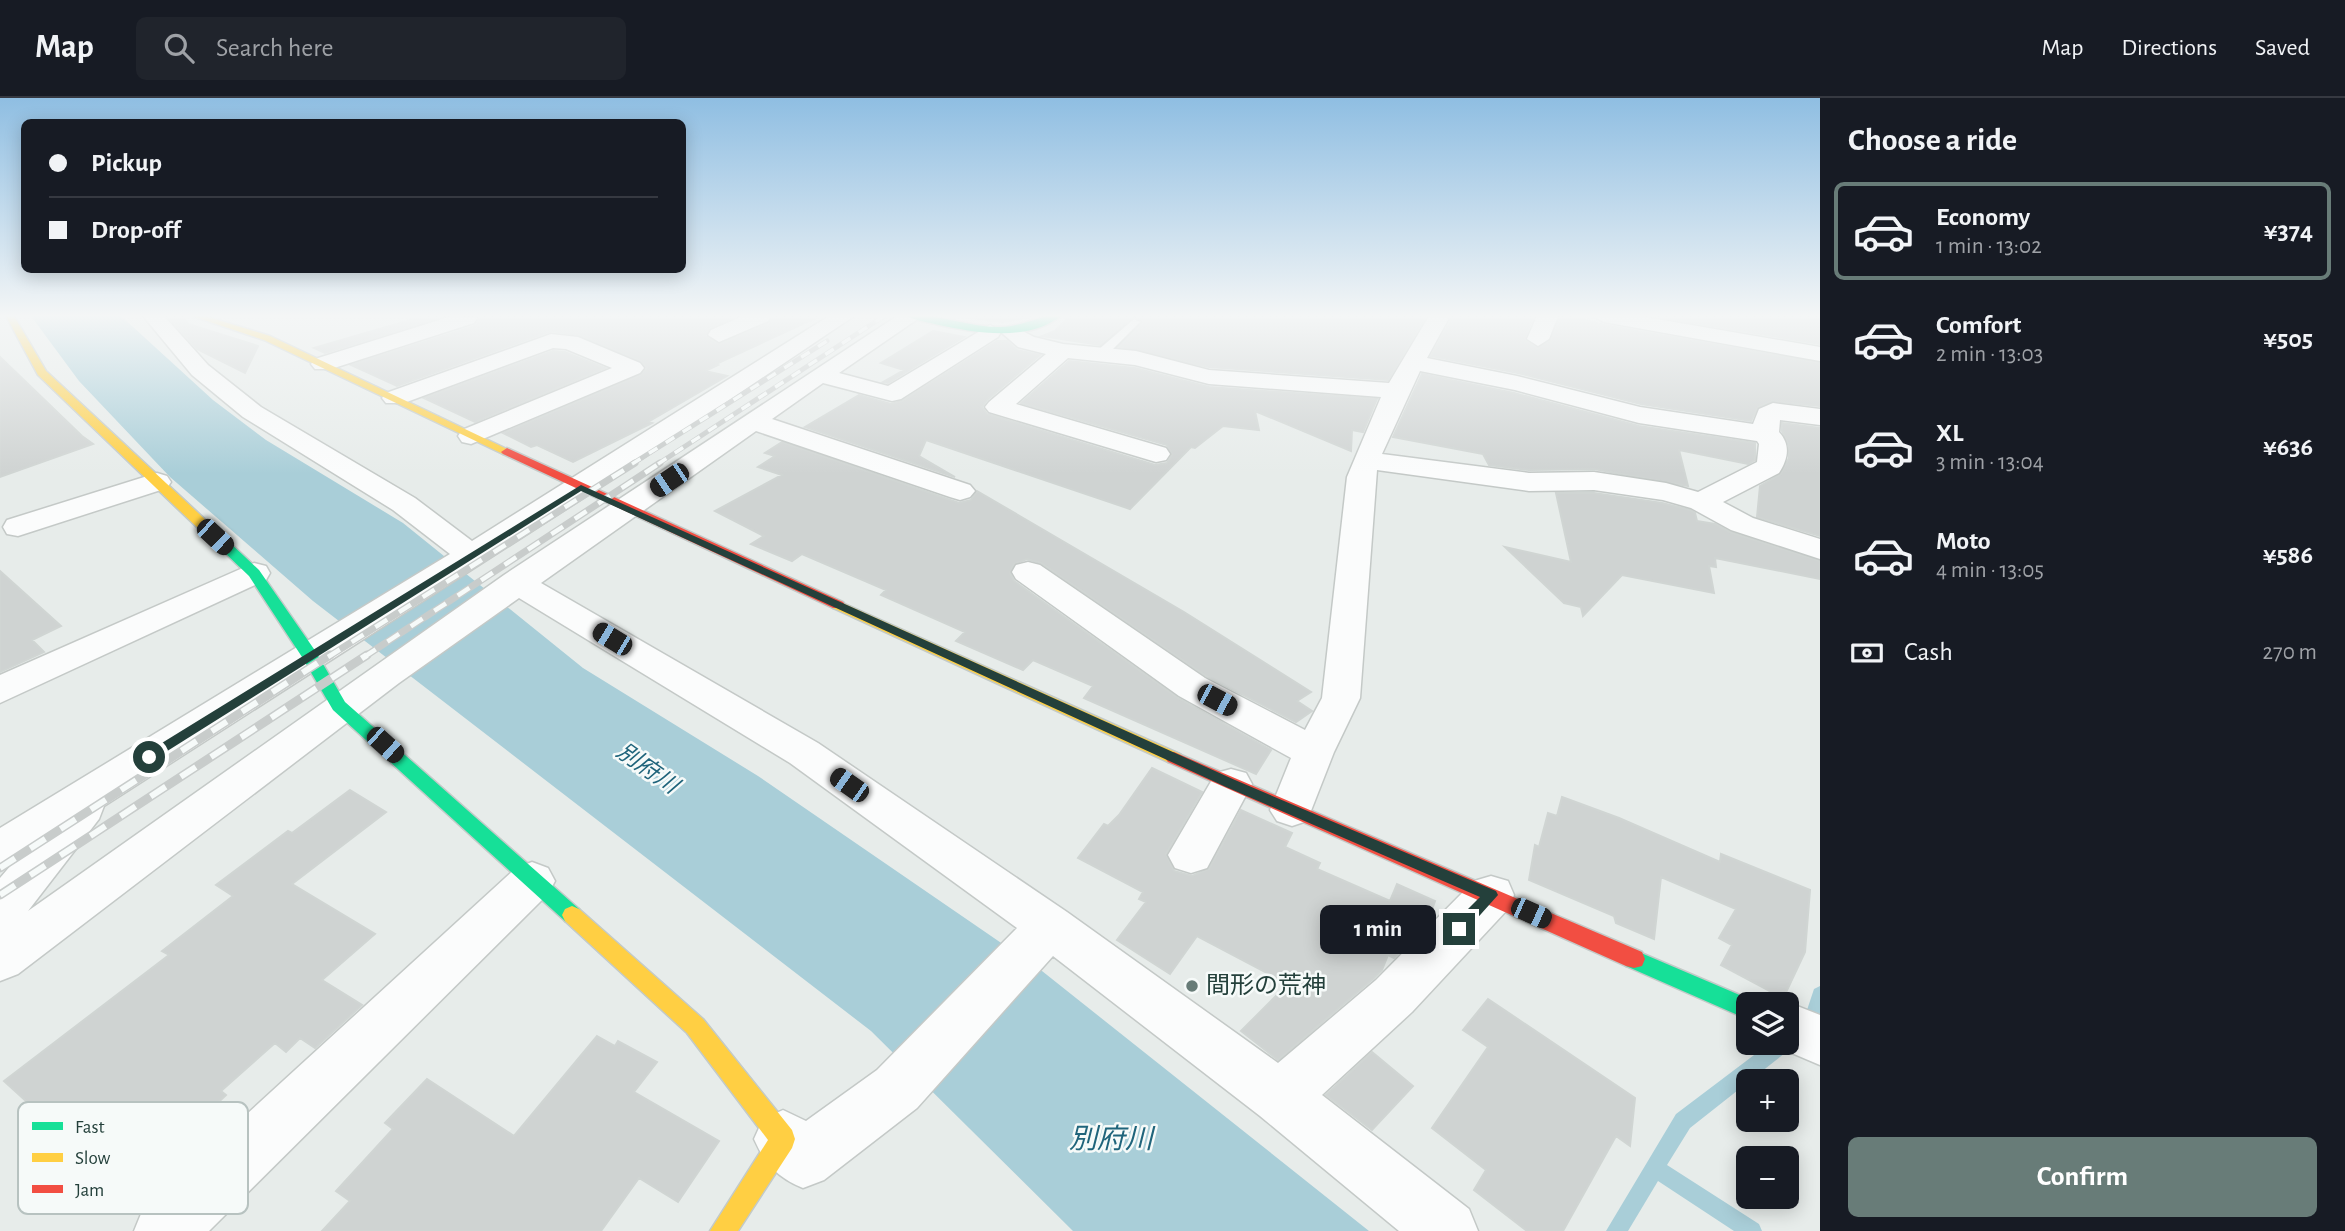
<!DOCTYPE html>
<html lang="en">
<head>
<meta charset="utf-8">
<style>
  :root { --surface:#171b24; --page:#20242c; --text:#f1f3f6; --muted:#9ea1a6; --line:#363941; --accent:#687c78 }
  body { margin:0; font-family:"Alegreya Sans","Noto Sans JP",sans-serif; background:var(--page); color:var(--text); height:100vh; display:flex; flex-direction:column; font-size:26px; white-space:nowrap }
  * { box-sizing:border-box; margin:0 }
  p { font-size:23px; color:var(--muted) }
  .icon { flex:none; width:38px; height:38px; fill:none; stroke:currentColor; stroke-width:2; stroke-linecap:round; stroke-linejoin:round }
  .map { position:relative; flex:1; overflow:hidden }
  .panel { display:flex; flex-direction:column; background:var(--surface); width:525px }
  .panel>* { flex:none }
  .guide { position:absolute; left:21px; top:21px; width:665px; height:154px; border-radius:10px; box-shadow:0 4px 18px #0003; display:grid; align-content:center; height:154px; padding:0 28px; background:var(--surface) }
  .controls { position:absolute; left:1736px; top:894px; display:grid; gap:14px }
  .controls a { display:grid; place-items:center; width:63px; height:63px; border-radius:10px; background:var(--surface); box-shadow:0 4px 18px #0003; font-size:35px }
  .end { position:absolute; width:32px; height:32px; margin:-16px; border:9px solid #24403b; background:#fff; box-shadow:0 0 0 4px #fff }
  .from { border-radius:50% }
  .bubble { position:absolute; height:49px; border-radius:10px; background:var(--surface); box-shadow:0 4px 18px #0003; font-size:23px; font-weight:700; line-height:49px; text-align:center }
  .car { position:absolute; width:21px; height:42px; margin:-21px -10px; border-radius:9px; box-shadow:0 0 5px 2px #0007; background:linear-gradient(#222 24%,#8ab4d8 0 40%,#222 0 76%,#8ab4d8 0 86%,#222 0) }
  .guide b { display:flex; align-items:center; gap:24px; height:66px; font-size:26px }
  .guide b+b { border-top:2px solid var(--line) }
  .guide i { width:18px; height:18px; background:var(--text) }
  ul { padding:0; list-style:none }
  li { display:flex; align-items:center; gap:21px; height:98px; margin:0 14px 10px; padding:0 14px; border:4px solid transparent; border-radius:10px }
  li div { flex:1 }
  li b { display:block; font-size:26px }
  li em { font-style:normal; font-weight:700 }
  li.current { border-color:var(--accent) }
  li>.icon { width:63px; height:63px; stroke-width:1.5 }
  h2 { padding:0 28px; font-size:32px; line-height:84px }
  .pay { display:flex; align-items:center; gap:18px; height:77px; padding:0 28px; font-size:26px }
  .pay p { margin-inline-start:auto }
  .cta { display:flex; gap:14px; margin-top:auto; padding:14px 28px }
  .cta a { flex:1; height:80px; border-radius:10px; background:var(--accent); color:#fff; font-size:28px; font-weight:700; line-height:80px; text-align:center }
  header { display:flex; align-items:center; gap:42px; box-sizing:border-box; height:98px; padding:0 35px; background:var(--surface); border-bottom:2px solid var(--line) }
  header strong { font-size:33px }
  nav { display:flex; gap:38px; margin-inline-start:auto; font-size:24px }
  .search { width:490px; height:63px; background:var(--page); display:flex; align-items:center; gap:18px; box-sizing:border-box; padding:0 24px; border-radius:10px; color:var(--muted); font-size:26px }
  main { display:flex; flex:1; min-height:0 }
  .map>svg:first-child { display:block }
  .water { fill:#a9ced8 }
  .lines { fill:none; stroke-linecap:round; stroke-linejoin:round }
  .stream { fill:#a9ced8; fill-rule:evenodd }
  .building { fill:#cfd3d2; stroke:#d0d5d3; stroke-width:2 }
  .lane-casing { stroke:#c4c9c7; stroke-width:4 }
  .street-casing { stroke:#c4c9c7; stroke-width:3 }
  .fast-casing { stroke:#c3cac8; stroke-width:3 }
  .slow-casing { stroke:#c3cac8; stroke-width:3 }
  .jam-casing { stroke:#c3cac8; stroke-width:3 }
  .lane { fill:#fbfcfc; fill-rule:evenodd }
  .street { fill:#fbfcfc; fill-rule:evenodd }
  .fast { fill:#16e098; fill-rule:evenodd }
  .slow { fill:#ffcf43; fill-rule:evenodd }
  .jam { fill:#f24e42; fill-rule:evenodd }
  .rail-far2-casing { stroke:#c8cccb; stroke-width:5 }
  .rail-far1-casing { stroke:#c8cccb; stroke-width:7 }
  .rail-casing { stroke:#c8cccb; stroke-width:9 }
  .rail-far2 { stroke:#f6faf9; stroke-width:3.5; stroke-dasharray:10; stroke-linecap:butt }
  .rail-far1 { stroke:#f6faf9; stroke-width:4.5; stroke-dasharray:14; stroke-linecap:butt }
  .rail { stroke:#f6faf9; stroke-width:6; stroke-dasharray:18; stroke-linecap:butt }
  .route { fill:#24403b }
  .poi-dot { fill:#687c78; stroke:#f6faf9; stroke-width:2.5 }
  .labels { text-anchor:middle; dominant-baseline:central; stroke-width:5; stroke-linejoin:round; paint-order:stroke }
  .water-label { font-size:23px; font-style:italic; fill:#1f647b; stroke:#f6faf9 }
  .near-poi-label { font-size:24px; fill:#24403b; stroke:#f6faf9; text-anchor:start }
  .near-water-label { font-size:28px; font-style:italic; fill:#1f647b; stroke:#f6faf9 }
  .key { fill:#f6faf9; stroke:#b7c2c0; stroke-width:2 }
  .key-label { font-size:19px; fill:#24403b }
</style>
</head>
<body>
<header>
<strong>Map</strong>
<div class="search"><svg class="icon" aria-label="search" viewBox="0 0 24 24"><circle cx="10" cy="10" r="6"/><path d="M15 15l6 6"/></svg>Search here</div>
<nav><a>Map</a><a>Directions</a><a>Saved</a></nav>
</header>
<main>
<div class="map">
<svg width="1820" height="1133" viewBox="0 0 1820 1133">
  <rect width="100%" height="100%" fill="#e7ecea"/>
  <!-- water -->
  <path class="water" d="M31,218H121L213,302L266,342L403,425L583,570L758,678L1042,873L1369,1133H1073L871,933L313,503L170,379L79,283Z"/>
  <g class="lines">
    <!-- stream -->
    <path class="stream" d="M1820,888V923L1811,931L1805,933L1799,931L1796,925L1799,919L1807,912L1814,891Z
      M1787,938L1790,939L1793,945L1790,951L1690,1030L1667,1067L1759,1126L1762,1133H1734L1658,1083L1628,1133H1606L1676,1016L1770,945H1787Z"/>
  </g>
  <!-- building -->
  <path class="building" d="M167,218L184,219L188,226L258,248L245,275L197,251Z
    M424,218H445L325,255L314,250Z
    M478,218H738L709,231L705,238L720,246L769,225L774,218H820L716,266L718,267L705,273L727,278L648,324L652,325L573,364L537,347L531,349L503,335L641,277L647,270L641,263L579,237L551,233L397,288L351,267L475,228L479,221Z
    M974,218H1034L1003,224L970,220Z
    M1070,218H1069H1426L1388,282L1209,269L1119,249L1142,226L1135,219L1100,247L1042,238L1055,233Z
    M1453,218H1534L1524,242L1537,250L1551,242L1560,218H1572L1604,227L1820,265V308L1772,303L1758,309L1751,323L1641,306L1518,275L1431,258Z
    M1652,218H1820V246Z
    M933,233L964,239L888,285L883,284L904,272L881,265Z
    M997,243H1007L1017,252L1040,257L987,302L982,309L987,316L1155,367L1167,365L1172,357L1167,347L1021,305L1069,263L1135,270L1209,289L1377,301L1363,334L1352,332L1351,353L1255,313L1259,332L1223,328L1195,350L1191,349L1130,411L926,342L919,358L955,379L805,329L859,297L891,306L902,303Z
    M553,253L565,254L605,270L475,324L424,300Z
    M0,259L82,338L93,346L0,379Z
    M1422,276L1514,295L1639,328L1755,345V362L1748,366L1679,352L1688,388L1594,371L1529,372L1489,367L1483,356L1393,339Z
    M1782,325L1820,330V438L1757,419L1760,388L1781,376L1789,360V348L1782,333Z
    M782,344L959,405L971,402L977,393L1184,514L1311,594L1297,603L1312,613L1296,624L1206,578L1041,465L1027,461L1014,466L1010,475L1014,483L1178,600L1271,652L1256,676L1084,600L1093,588L1033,562L1023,572L956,543L965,534L881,497L886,492L802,456L792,463L751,446L764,438L715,413L782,377L758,369L775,358L765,355Z
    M1556,395H1594L1662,405L1690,412L1695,415L1697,423L1715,426L1730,434L1820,463V481L1715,460L1716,469L1709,468L1714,495L1622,477L1583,518L1581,509L1564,505L1505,449L1571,464Z
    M0,473L61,528L32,542L44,554L0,574Z
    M1152,670L1202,694L1166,756L1174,773L1192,778L1209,771L1241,712L1292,735L1285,749L1320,765L1317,771L1390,803L1397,786L1435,803L1427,826L1394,860L1388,857L1382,872L1374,880L1278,962L1241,933L1288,886L1197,838L1170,876L1117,842L1146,804L1139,801L1143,794L1078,760L1104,726L1108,728L1119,717Z
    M350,692L386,714L292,786L375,836L322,882L362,907L315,950L300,940L286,954L275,945L221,993L226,997L132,1085L66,1031L61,1035L4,983L169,857L162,853L233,798L216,787L288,733L292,735Z
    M1562,699L1619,720L1720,764L1721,756L1810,792L1805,854L1782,903L1768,892L1721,867L1732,847L1719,840L1736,811L1661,779L1654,841L1616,825L1614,818L1529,782L1535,747L1539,749L1548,715L1557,718Z
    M1488,901L1635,1000L1630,1048L1616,1038L1563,1133H1527L1474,1092L1486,1072L1432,1030L1488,949L1463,932Z
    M597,938L615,948L618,943L657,964L634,994L719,1043L678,1104L639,1080L601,1133H322L350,1103L336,1093L393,1031L385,1025L427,981L514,1038Z
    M1372,954L1413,988L1372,1032L1326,997Z"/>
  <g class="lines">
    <defs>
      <path id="lane" d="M1134,221L1140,224L1106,258H1098V252Z"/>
      <path id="street" d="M143,218H164L208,267L261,309L415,400L472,443L829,218H854L591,395L104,708L99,721L28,813L504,477L897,218H922L839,275L888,288L990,227L1001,234L998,239L901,301L892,303L823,285L772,321L970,387L975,393L970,399L960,402L950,399L756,333L541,485L818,645L1067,814L1278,965L1376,882L1474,783L1491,778L1508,783L1514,797L1508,811L1412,914L1322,997L1469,1111L1478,1133H1399L1260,1018L1053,858L917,1010L824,1082L803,1090C778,1080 765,1066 754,1041L763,1021L783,1012L806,1023L877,972L1017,830L790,665L519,500L399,585L18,876L0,883V780L12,766L0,770V730L450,456L393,412L243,319L192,277Z
        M452,218L477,220L474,225L331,271H315L311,266L315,261Z
        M743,218H771L768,223L719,244L708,237L711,232Z
        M1429,218H1450L1427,260L1517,278L1640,309L1753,326L1759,311L1773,305L1820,311V327L1780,322L1779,334C1791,347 1788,361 1779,375L1723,404L1753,420L1820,441V461L1731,432L1691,410L1663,402L1594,392L1529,393L1377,372L1360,600L1334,654L1307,723L1292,728L1277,723L1270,712L1291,660L1179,598L1016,481L1012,474L1016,467L1028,464L1040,467L1205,580L1305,632L1322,600L1347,379L1381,299L1209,286L1135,267L1068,260L1016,306L1166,350L1170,356L1166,362L1156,364L989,314L985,309L989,304L1046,256L1018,249L1002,235L1013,228L1034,239L1063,246L1136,253L1209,272L1389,285ZM1420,273L1515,292L1639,325L1757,343L1759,346L1757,364L1698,394L1666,385L1594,374L1529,375L1382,356Z
        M1537,218H1558L1549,241L1538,248L1527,241Z
        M1593,218H1639L1820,249V263L1604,224Z
        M551,236L578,239L640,265L644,270L640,275L471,346L462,344L458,338L462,332L612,270L566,251L553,250L404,305H386L382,300L386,295Z
        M157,375L167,378L171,384L167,390L18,438L7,436L3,429L7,422Z
        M254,465L266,468L270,475L266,482L0,605V577Z
        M1231,671L1246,675L1252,686L1207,770L1191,775L1175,770L1168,757L1216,675Z
        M532,764L548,770L555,783L548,796L209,1133H134L143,1111L516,770Z
        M1787,904L1820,917V967L1768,945H1787V906H1780Z"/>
      <path id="fast" d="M907,218C938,215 970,230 1001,229C1022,229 1041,216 1061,218C1027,244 977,235 939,227C928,224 916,223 907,218Z
        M206,426L211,427L259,472L316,554L345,604L579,811L582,817L579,823L572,826L565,823L333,612L302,559L249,478L199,430Z
        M1634,852L1756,904L1757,906H1748V921L1740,918L1626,868L1623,861L1626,854Z"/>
      <path id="slow" d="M6,218H14L46,273L211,427V433H201L38,277Z
        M192,218H205L270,238L513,354L511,356H503L264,242Z
        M838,503L1180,656L1183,660L1180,664H1168L833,510L831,507L833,504Z
        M572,808L579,811L703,921L792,1032L795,1041L792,1050L738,1133H710L768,1042L687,935L565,823L562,817L565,811Z"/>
      <path id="jam" d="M507,350L843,504L845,507L843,510H833L503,356L501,354Z
        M1174,654L1642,854L1645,861L1642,868L1634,870L1626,868L1168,664L1165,660L1168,656Z"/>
    </defs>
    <!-- lane casing -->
    <use href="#lane" class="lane-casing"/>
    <!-- street casing -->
    <use href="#street" class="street-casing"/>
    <!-- fast casing -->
    <use href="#fast" class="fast-casing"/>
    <!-- slow casing -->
    <use href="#slow" class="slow-casing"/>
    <!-- jam casing -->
    <use href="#jam" class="jam-casing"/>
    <!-- lane -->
    <use href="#lane" class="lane"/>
    <!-- street -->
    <use href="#street" class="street"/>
    <!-- fast -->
    <use href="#fast" class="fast"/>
    <!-- slow -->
    <use href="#slow" class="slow"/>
    <!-- jam -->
    <use href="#jam" class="jam"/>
    <defs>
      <path id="rail-far2" d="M632,366L827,243
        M658,366L884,218"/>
      <path id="rail-far1" d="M328,559L635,365
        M364,559L660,365"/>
      <path id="rail" d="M0,770L330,557
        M0,797L367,557"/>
    </defs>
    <!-- rail-far2 casing -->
    <use href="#rail-far2" class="rail-far2-casing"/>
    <!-- rail-far1 casing -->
    <use href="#rail-far1" class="rail-far1-casing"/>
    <!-- rail casing -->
    <use href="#rail" class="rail-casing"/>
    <!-- rail-far2 -->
    <use href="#rail-far2" class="rail-far2"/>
    <!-- rail-far1 -->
    <use href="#rail-far1" class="rail-far1"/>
    <!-- rail -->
    <use href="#rail" class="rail"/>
  </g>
  <!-- sky -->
  <linearGradient id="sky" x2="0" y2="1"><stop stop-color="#8fbee2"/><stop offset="0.58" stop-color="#f4f6f6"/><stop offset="1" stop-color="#f4f6f6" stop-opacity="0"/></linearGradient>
  <rect width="1820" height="376" fill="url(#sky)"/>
  <!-- route -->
  <path class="route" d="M581,387L1235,682L1496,793L1498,797L1464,835H1453V826L1480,799L1226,689L581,393L153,662H144V656Z"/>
  <!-- markers -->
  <circle class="poi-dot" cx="1192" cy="888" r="7"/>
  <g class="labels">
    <!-- water labels -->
    <g class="water-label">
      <text transform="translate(647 671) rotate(35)">別府川</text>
    </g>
    <!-- near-poi labels -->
    <g class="near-poi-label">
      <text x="1206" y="888">間形の荒神</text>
    </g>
    <!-- near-water labels -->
    <g class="near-water-label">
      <text x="1111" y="1042">別府川</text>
    </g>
  </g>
  <!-- legend -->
  <rect x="18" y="1004" width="230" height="112" rx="10" class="key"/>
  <rect x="32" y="1024" width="31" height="8" fill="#16e098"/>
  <rect x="32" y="1055" width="31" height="9" fill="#ffcf43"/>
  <rect x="32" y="1087" width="31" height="8" fill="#f24e42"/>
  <g class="key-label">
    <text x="75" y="1035">Fast</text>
    <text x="75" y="1066">Slow</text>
    <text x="75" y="1098">Jam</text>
  </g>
</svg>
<div class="controls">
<a><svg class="icon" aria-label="layers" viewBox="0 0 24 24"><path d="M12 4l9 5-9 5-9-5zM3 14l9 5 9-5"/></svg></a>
<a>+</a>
<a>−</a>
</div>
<i class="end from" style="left:149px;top:659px"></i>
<i class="end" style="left:1459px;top:831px"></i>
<div class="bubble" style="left:1320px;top:807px;width:116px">1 min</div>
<i class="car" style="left:669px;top:382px;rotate:236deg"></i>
<i class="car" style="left:215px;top:439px;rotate:133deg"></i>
<i class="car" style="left:612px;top:541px;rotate:301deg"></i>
<i class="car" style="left:1217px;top:602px;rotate:118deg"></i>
<i class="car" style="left:385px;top:647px;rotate:132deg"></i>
<i class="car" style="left:849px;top:687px;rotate:305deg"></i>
<i class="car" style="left:1531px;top:815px;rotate:114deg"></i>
<div class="guide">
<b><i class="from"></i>Pickup</b>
<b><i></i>Drop-off</b>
</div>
</div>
<section class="panel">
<h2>Choose a ride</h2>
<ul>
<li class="current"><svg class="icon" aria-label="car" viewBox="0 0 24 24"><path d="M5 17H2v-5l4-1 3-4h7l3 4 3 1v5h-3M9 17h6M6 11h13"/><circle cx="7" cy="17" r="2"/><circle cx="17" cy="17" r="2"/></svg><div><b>Economy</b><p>1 min · 13:02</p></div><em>¥374</em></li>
<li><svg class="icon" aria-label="car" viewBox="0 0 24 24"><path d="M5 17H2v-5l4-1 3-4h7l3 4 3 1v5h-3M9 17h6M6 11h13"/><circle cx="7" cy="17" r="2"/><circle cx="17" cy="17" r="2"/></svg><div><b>Comfort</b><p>2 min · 13:03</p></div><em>¥505</em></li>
<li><svg class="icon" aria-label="car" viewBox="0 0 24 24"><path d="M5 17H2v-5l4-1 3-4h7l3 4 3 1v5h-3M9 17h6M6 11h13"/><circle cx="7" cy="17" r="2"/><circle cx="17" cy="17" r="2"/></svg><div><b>XL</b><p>3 min · 13:04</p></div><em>¥636</em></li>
<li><svg class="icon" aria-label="car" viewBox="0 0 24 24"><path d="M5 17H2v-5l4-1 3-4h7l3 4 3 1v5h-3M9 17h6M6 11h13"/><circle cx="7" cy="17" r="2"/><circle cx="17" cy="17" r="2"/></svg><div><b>Moto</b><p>4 min · 13:05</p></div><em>¥586</em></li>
</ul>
<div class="pay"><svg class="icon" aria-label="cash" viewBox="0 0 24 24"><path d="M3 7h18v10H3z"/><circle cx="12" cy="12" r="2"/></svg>Cash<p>270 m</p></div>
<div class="cta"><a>Confirm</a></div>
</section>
</main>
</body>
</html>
